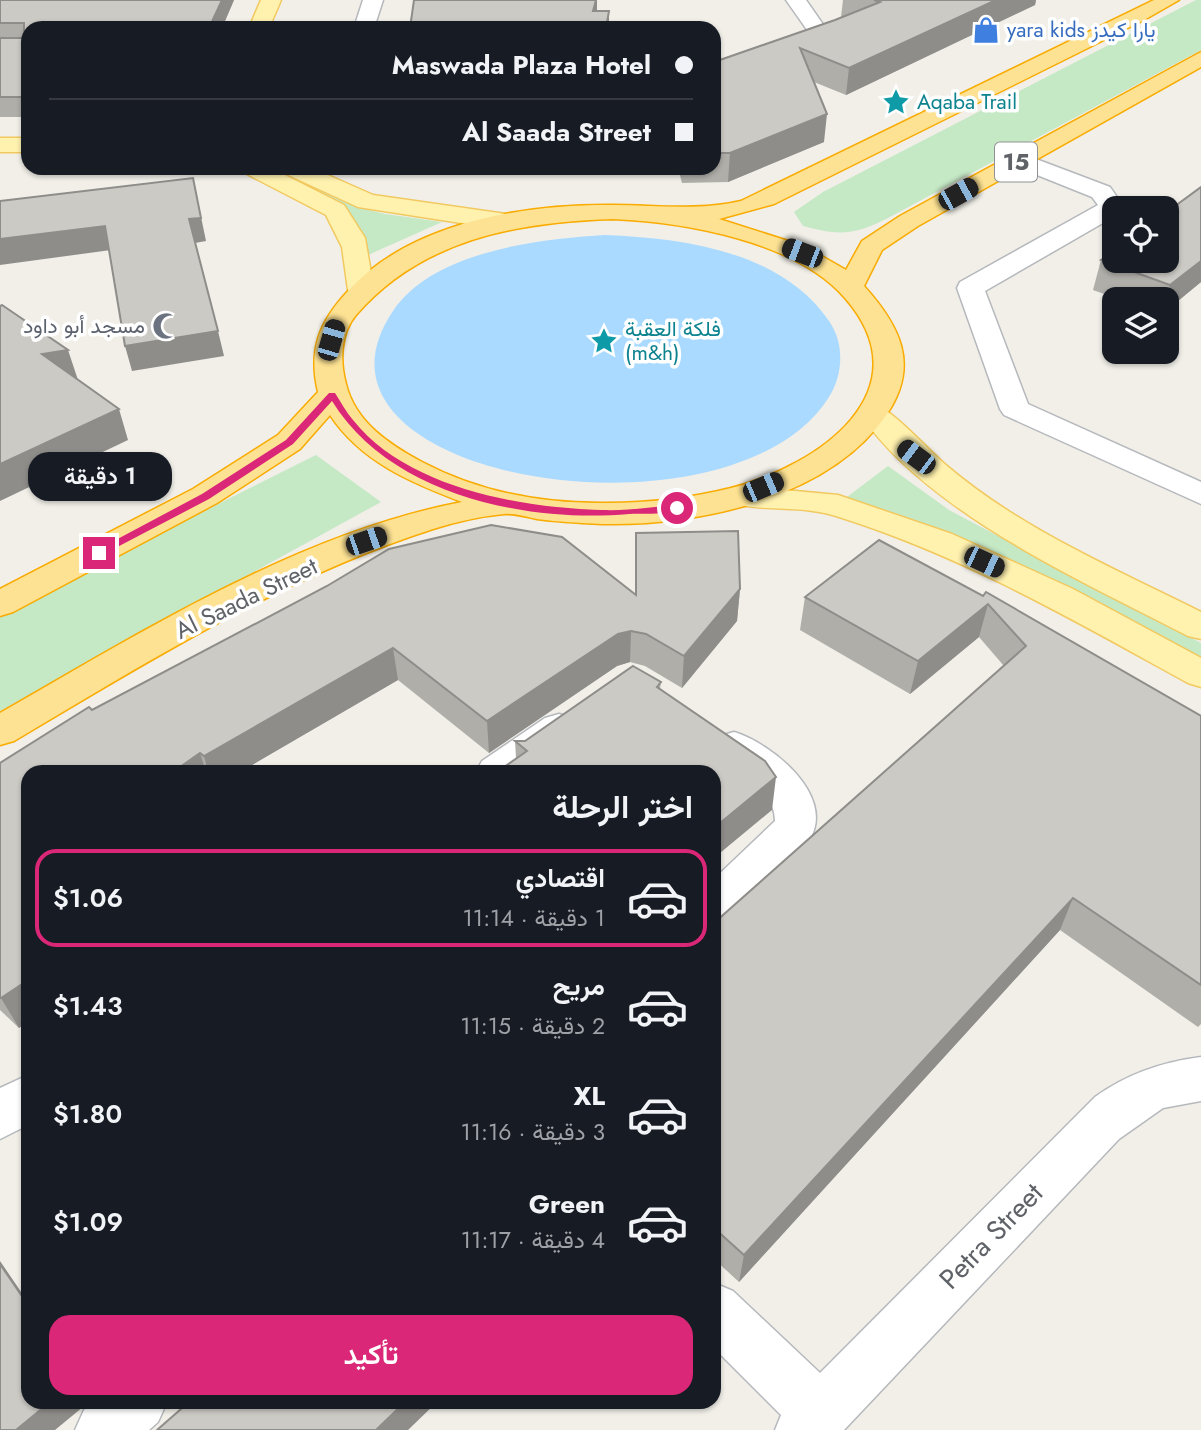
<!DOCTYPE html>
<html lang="ar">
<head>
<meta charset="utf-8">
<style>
  :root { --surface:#171b24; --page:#242831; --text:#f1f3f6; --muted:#9ea1a6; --line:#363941; --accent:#db2777 }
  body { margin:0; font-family:Jost,Vazirmatn,sans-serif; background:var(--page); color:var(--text); direction:rtl; height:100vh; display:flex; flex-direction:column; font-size:26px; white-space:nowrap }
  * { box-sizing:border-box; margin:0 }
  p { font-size:23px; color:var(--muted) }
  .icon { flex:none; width:38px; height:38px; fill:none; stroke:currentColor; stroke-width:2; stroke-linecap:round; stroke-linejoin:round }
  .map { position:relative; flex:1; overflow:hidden; direction:ltr }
  .drawer { position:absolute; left:21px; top:765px; width:700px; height:644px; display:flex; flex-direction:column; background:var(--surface); border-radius:21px; box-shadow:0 2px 5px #0004; direction:rtl }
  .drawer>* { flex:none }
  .banner { position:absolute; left:21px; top:21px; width:700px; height:154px; border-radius:21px; box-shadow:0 2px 5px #0004; direction:rtl; display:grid; align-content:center; height:154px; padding:0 28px; background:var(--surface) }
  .fabs { position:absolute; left:1102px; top:196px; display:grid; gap:14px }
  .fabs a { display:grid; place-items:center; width:77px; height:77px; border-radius:14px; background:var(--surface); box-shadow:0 2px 5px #0004; font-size:35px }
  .end { position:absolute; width:32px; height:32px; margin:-16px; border:9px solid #db2777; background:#fff; box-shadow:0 0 0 4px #fff }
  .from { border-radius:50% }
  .bubble { position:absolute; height:49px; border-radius:21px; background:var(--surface); box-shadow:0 2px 5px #0004; font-size:23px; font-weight:600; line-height:49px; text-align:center; direction:rtl }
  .car { position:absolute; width:21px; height:42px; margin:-21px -10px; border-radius:9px; box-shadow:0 0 5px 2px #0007; background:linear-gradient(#222 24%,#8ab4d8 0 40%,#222 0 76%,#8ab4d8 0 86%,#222 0) }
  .banner b { display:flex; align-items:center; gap:24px; height:66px; font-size:26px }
  .banner b+b { border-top:2px solid var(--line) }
  .banner i { width:18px; height:18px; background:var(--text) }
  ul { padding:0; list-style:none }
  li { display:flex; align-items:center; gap:21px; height:98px; margin:0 14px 10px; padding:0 14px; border:4px solid transparent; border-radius:21px }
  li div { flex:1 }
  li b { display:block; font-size:26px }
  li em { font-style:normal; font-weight:600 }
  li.selected { border-color:var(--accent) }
  li>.icon { width:63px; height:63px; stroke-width:1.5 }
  h2 { padding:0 28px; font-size:32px; line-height:84px }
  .action { display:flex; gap:14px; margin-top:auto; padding:14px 28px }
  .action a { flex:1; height:80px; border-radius:21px; background:var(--accent); color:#fff; font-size:28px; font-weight:600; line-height:80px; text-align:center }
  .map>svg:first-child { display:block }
  .green { fill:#c5e8c5 }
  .water { fill:#aadaff }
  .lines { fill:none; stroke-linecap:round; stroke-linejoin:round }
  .minor-casing { stroke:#b5b8bc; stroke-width:3 }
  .major-casing { stroke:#f2c960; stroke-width:3 }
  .highway-casing { stroke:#f9ab00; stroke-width:3 }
  .minor { fill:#fff; fill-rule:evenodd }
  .major { fill:#fff2af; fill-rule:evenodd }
  .highway { fill:#fde293; fill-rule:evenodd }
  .wall { fill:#afaea9 }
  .shaded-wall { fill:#8f8d8a }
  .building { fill:#cccac5; stroke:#8f8d8a; stroke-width:2 }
  .route { fill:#db2777 }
  .labels { text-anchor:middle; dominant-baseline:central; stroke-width:7; stroke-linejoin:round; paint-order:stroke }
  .far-shop-label { font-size:21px; fill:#366cbe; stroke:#fff; text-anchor:start }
  .far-culture-label { font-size:21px; fill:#0d838f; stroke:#fff; text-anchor:start }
  .far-worship-label { font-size:21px; fill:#5b616d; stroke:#fff; text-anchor:end }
  .shield { fill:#fff; stroke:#8f9295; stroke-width:2 }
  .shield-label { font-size:23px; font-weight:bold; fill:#5f6368 }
  .street-label { font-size:24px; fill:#5f6368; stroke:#fff }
  .near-street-label { font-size:28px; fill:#5f6368; stroke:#fff }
</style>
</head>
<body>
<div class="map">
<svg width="1201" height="1430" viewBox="0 0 1201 1430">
  <rect width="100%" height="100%" fill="#f1efe8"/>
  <!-- green -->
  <path class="green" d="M1196,0H1201V50L888,218C854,235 840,236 803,226L794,212L823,192Z
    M262,168H273L353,206L385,214L442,222L368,255L360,232Z
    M316,455L381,502L0,711V613Z
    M888,466L949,510L1201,643V663L928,527L847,497Z"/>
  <!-- water -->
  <path class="water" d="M605,235C683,238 781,251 829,321C845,344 843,375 829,397C732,552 278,481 393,311C433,251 539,239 605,235Z"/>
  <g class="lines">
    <defs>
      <path id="minor" d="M363,0H383L374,28H354Z
        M786,0H806L834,40L831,44L735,80L714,83V71L725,70L812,37Z
        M1020,153L1110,187L1124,207L1115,208V216L985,291L1028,404L1201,482V504L1004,415L1000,409L957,288L960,282L1098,205L1092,197L1012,165L1008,160L1012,155Z
        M559,714L573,718L578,728L573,738L525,772H476L482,761L545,718Z
        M734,732C771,743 834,794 811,837L729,919L714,924V879L775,821C774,783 731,775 714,746L720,736Z
        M1201,1057V1101L1163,1108L1119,1139L844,1430H775L781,1415L714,1348V1283L733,1291L820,1373L1095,1097C1127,1074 1162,1062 1201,1057Z
        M28,1075V1125L0,1139V1088Z
        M93,1402H167L158,1422L149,1430H75L84,1410Z"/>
      <path id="major" d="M261,0H281L269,28H249Z
        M0,138H28V152H0Z
        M241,168H271L344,205L365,238L374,290L371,296H351L348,290L342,247L326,215L245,173Z
        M280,168H312L373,195L506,214L515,217L519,222L515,227L506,230L358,207L284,173Z
        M875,405C892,409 930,452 947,466C1021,529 1115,569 1201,612V639L1188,636C1083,581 929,514 860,414L864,408Z
        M742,486L838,495L952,534L1073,589L1201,658V687L1188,683C1074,620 961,555 836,516C803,505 765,512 730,503L726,496L730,489Z"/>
      <path id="highway" d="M1154,0H1179L1144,20L774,204L719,219L804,246L846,270L862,241L900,216L1201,52V67L918,226L882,250L864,286C900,326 920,365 887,414C830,498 699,526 603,524C581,523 559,522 537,519C527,517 514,513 504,514C482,516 455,522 433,529C284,577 148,661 14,741L0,745V713C142,632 299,533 462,502C412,483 361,462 330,415L300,449L217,503L13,612L0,616V589L193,489L278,435L318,392C308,350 319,322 348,291C411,222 524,204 614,205C656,205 699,211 741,201ZM613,219C684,222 796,241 845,298C926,391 818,466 731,488C691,498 648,503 607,503C542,504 479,492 422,462C390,445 355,422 346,384C340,362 340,334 356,315C422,239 517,222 613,219Z"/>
    </defs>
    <!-- minor casing -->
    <use href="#minor" class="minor-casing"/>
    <!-- major casing -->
    <use href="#major" class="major-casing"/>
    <!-- highway casing -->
    <use href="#highway" class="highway-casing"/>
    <!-- minor -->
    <use href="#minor" class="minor"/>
    <!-- major -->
    <use href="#major" class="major"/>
    <!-- highway -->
    <use href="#highway" class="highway"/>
  </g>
  <!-- wall -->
  <path class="wall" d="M0,0H234L222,28H28V117H0Z
    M843,0H1036L1035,5L846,95L814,82L824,142L728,182L682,183L678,168H714V62L843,17H841Z
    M1101,260L1201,282L1167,310V299H1118L1093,290Z
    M636,533L740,589L737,621L682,688L645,666L630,662L617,666L489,753L398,680L240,772H28V1021L19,1028L0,1010V763L92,710L635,594Z
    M879,540L1201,716V1024L1198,1027L1060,930L739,1282L714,1259V923L1004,666L979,637L910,694L800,630L805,597Z
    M661,682L660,689L772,810L516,758L515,741H525Z"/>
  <!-- shaded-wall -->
  <path class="shaded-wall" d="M222,0H234L222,28H209Z
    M596,0H597V18L593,11Z
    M996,0H1036L1035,5L846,95L849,68Z
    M609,11V28H606Z
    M827,114L824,142L728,182L730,153Z
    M193,178L206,241L195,243L189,219Z
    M105,226L111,250L0,265V239Z
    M1201,261V282L1167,310V299H1166L1170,285Z
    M218,331L224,356L132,371L125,346Z
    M68,350L78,380L42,354Z
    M119,409L128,440L0,501V464Z
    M740,589L737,621L682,688L684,656Z
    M988,604L979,637L910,694L918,661Z
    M631,631L630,662L617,666L489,753L487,721L618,634Z
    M393,648L398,680L240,772H208L204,756Z
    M200,753L206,772H173Z
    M776,777L772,810L714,858V828Z
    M1073,898L1060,930L739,1282L744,1255Z
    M28,980V1021L19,1028L1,998Z
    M0,1261L28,1302V1305L0,1264Z
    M50,1402H89L55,1430H16Z
    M405,1402H437L408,1430H376Z"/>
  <!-- building -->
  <path class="building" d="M0,0H222L209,28H28V97H0V38H24V23H0Z
    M414,0H596L593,11H609L606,28H410Z
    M874,0H996L849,68L800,48L827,114L730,153H714V62L835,20L880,2Z
    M193,178L201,218L189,219L218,331L125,346L105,226L0,239V201Z
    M1201,187V261L1170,285L1101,260L1115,250V261H1167V212Z
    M2,305L68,350L42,354L119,409L0,464V306Z
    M491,525L562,537L636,595V533L738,531L740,589L684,656L646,634L631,631L618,634L487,721L393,648L204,756L200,753L173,772H28V980L1,998L0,997V763L89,707L92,710L327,586L389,549Z
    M879,540L983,596L986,592L1201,716V985L1073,898L744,1255L714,1228V923L1026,646L988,604L918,661L805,597Z
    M633,666L661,682L657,687L765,761L776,777L714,828V772H497L527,751L515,741H525Z
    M0,1264L28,1305V1402H50L16,1430H0Z
    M189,1402H405L376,1430H157Z"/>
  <!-- route -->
  <path class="route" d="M329,393H335C341,402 346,412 353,420C407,488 521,508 602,510C627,511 652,507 677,505L682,508C670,516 644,513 629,514C526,523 390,495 332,401L293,444L209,499L102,555H95V551L202,494L286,440Z"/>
  <!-- icons -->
  <defs>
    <symbol id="shop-bare" viewBox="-9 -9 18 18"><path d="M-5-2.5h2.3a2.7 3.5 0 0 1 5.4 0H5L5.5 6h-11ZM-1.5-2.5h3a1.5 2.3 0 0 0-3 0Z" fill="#3f7fe0" stroke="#fff" stroke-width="2.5" paint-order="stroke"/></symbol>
    <symbol id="sight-bare" viewBox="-9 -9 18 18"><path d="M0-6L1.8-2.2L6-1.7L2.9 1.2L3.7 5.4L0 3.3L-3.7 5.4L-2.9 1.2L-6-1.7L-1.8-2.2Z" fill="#0f9aa8" stroke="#fff" stroke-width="2.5" paint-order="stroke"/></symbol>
    <symbol id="mosque-bare" viewBox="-9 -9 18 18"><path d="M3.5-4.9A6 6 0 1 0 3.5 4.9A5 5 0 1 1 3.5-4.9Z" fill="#6b7280" stroke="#fff" stroke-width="2.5" paint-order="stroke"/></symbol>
  </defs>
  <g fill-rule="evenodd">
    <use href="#shop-bare" x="967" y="11" width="38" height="38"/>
    <use href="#sight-bare" x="877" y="83" width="38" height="38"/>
    <use href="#mosque-bare" x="147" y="307" width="38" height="38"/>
    <use href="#sight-bare" x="585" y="322" width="38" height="38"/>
  </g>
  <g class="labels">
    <!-- far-shop labels -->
    <g class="far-shop-label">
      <text x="1007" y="30">yara kids يارا كيدز</text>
    </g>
    <!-- far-culture labels -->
    <g class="far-culture-label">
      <text x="917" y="102">Aqaba Trail</text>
      <text x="625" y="329">فلكة العقبة<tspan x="625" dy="24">(m&amp;h)</tspan></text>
    </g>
    <!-- far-worship labels -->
    <g class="far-worship-label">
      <text x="145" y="326">مسجد أبو داود</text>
    </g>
    <!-- shield labels -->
    <rect class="shield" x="995" y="142.5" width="42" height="39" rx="5"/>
    <g class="shield-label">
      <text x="1016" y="162">15</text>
    </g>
    <!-- street labels -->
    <g class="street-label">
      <text transform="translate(246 598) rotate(-26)">Al Saada Street</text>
    </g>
    <!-- near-street labels -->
    <g class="near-street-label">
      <text transform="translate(991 1236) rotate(-46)">Petra Street</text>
    </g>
  </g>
</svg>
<div class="fabs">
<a><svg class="icon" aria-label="locate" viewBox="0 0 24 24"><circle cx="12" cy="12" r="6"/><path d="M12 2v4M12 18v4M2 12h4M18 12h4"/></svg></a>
<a><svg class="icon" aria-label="layers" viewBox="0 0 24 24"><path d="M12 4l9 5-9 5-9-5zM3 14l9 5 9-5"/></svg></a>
</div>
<i class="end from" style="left:677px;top:508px"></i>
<i class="end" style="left:99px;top:553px"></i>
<div class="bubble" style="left:28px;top:452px;width:144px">1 دقيقة</div>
<i class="car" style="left:958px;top:194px;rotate:61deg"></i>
<i class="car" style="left:802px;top:253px;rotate:291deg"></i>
<i class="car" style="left:331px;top:340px;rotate:16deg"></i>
<i class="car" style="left:916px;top:457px;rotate:307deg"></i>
<i class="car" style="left:763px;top:487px;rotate:67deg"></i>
<i class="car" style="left:366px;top:541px;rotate:71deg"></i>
<i class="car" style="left:984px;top:562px;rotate:115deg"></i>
<div class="banner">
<b><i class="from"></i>Maswada Plaza Hotel</b>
<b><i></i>Al Saada Street</b>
</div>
<section class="drawer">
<h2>اختر الرحلة</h2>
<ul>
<li class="selected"><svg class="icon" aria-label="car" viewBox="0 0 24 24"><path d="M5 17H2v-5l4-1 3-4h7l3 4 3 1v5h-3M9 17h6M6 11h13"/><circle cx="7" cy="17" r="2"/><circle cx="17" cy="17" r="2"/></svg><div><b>اقتصادي</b><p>1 دقيقة · 11:14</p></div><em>$1.06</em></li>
<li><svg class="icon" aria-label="car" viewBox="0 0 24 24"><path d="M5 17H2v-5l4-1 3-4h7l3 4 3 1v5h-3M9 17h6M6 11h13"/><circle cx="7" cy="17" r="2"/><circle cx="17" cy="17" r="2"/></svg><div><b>مريح</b><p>2 دقيقة · 11:15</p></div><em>$1.43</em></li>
<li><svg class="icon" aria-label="car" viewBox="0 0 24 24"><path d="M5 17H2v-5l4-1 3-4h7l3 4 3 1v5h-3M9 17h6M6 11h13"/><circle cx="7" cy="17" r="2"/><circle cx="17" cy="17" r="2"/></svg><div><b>XL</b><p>3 دقيقة · 11:16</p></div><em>$1.80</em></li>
<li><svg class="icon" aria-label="car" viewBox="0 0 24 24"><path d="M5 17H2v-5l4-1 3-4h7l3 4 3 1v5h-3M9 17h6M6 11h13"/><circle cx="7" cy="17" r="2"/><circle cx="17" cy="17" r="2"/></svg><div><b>Green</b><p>4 دقيقة · 11:17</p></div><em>$1.09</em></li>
</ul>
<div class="action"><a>تأكيد</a></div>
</section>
</div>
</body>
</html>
